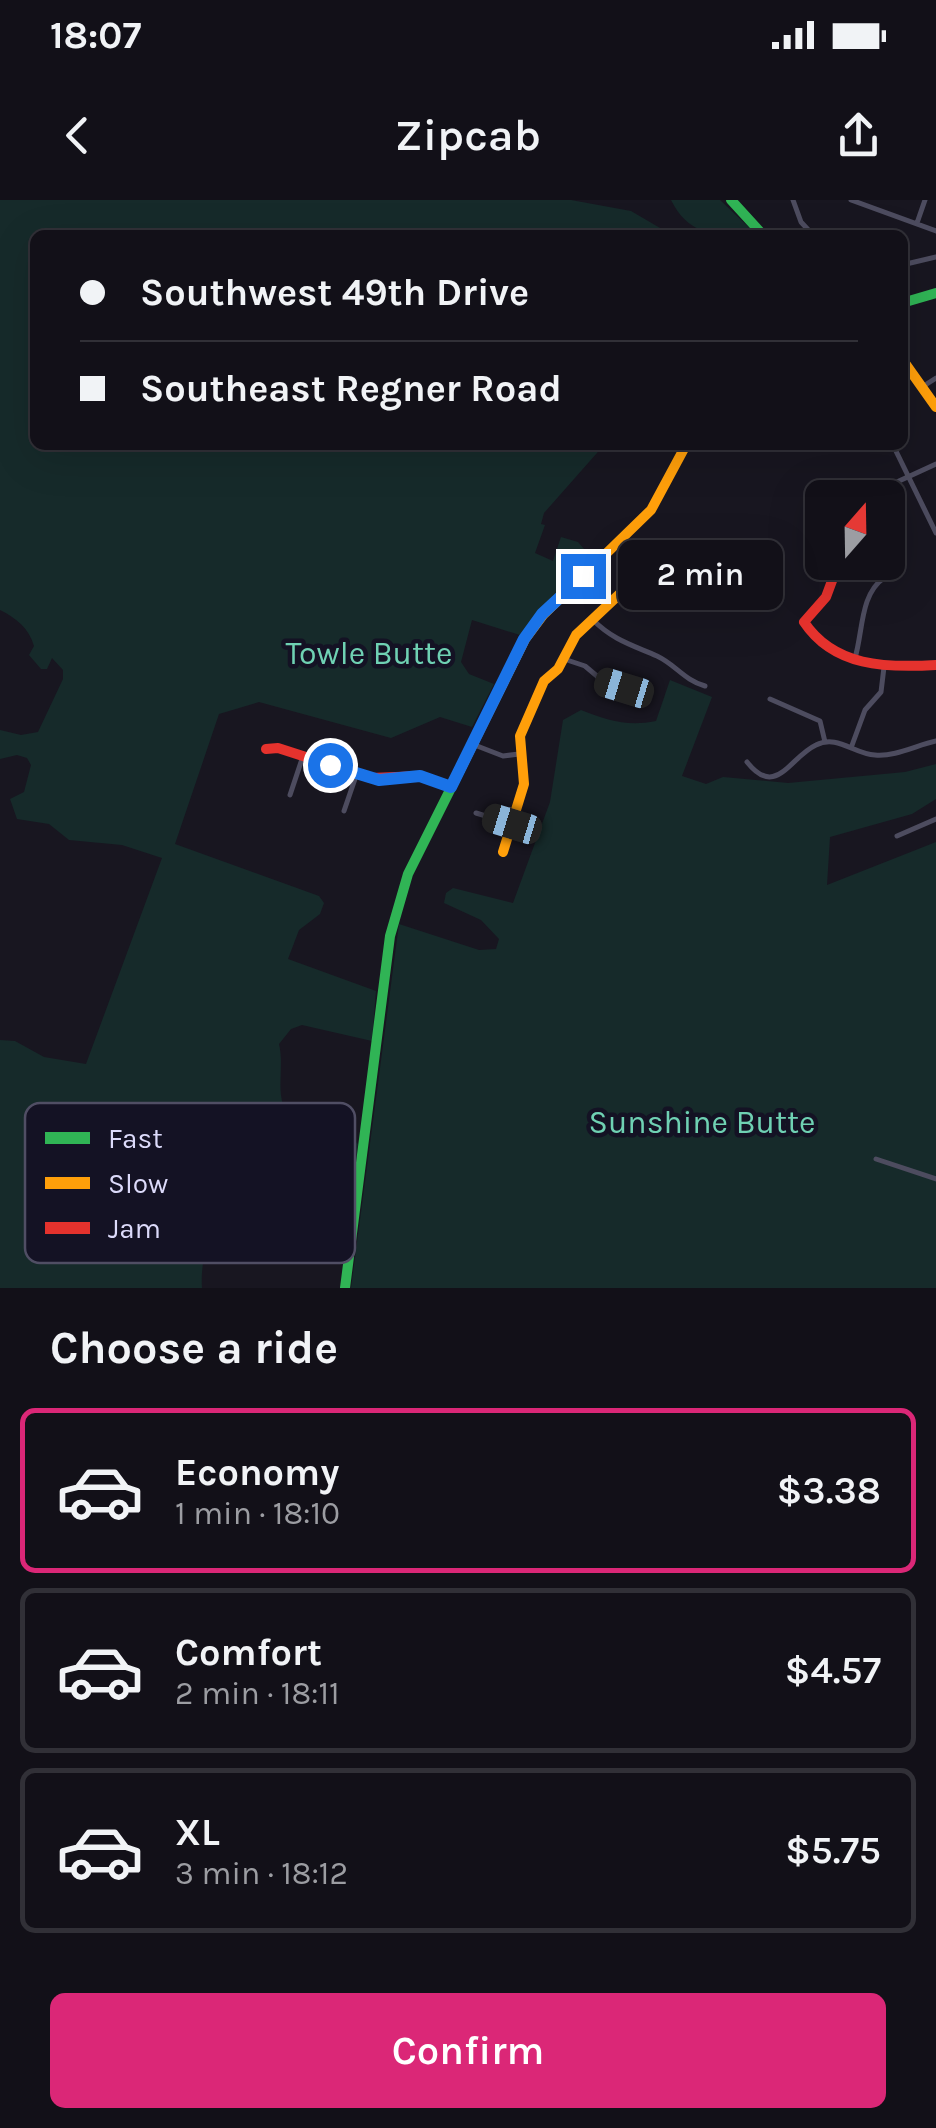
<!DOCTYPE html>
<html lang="en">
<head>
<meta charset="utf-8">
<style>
  :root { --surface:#121018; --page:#1b1921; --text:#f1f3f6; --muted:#9c9da2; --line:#313037; --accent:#db2777 }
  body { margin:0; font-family:Karla,sans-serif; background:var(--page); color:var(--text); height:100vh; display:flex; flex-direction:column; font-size:38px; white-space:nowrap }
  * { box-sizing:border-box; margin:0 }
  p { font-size:32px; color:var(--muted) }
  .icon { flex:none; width:55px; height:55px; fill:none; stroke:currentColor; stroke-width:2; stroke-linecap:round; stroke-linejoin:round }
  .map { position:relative; height:1088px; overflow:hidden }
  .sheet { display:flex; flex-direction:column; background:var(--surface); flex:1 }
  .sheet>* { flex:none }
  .banner { position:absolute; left:30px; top:30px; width:878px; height:220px; border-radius:15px; box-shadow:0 10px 40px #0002,0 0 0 2px var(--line); display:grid; align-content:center; height:220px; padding:0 50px; background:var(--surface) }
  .needle { width:65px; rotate:20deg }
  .fabs { position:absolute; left:805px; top:280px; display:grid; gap:20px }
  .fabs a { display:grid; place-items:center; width:100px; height:100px; border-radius:15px; background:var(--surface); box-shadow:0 10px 40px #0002,0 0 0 2px var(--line); font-size:50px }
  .end { position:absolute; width:45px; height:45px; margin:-22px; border:12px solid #1a73e8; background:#fff; box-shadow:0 0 0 5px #fff }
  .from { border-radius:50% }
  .bubble { position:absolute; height:70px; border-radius:15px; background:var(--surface); box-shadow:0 10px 40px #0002,0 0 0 2px var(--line); font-size:32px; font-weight:600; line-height:70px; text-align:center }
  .car { position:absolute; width:30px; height:60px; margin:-30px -15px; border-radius:12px; box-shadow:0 0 8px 2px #0007; background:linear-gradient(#222 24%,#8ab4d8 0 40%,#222 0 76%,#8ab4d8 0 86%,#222 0) }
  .banner b { display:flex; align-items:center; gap:35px; height:95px; font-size:38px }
  .banner b+b { border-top:2px solid var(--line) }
  .banner i { width:25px; height:25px; background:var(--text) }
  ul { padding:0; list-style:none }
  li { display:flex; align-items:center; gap:30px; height:165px; margin:0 20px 15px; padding:0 30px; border:5px solid var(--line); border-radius:15px }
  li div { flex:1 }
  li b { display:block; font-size:38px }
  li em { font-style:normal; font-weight:600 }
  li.current { border-color:var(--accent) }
  li>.icon { width:90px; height:90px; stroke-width:1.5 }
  h2 { padding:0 50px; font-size:45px; line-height:120px }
  .action { display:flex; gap:20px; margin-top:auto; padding:20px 50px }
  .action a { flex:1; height:115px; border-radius:15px; background:var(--accent); color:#fff; font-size:40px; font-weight:600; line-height:115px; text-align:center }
  .status { display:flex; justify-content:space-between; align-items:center; height:70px; padding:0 50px; background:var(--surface); direction:ltr }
  .status svg { height:28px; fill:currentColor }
  header { display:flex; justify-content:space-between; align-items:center; height:130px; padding:0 50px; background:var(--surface); font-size:45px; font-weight:600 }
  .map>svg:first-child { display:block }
  .green { fill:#162a2a }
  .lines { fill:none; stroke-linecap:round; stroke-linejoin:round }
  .street { stroke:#4d4c5f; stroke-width:5 }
  .fast { stroke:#30b455; stroke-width:10 }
  .slow { stroke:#ff9f0a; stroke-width:10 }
  .jam { stroke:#e5322d; stroke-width:10 }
  .route { stroke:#1a73e8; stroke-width:12 }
  .labels { text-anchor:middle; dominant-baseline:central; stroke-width:9; stroke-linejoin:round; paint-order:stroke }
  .park-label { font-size:32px; fill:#6fd1b3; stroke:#141224 }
  .key { fill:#141224; stroke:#504e64; stroke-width:2.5 }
  .key-label { font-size:28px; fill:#dcdafa }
</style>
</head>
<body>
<div class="status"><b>18:07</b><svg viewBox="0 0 49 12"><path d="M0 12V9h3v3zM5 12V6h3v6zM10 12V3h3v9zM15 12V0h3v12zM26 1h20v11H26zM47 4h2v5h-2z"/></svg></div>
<header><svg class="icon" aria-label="back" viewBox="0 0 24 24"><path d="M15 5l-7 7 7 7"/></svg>Zipcab<svg class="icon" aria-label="share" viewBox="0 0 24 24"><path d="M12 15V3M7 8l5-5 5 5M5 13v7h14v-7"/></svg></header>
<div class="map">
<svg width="936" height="1088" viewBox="0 0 936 1088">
  <rect width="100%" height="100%" fill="#181620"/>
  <!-- green -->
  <path class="green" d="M0,0H571L631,11L672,35H35V245H604L544,313L541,324L545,325L535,353L553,361L561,337L578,342L591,357L520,435L472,420L461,462L469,474L494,484L472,527L440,517L391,538L259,502L219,514L175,644L319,696L324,703L320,714L299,730L288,759L376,791L372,841L302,825L291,829L279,844C284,865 277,885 283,905L300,915L318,909L358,944L351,997L303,982L262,1010L213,1012C209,1037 200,1063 202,1088H0V840L15,841L44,857L86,864L162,658L122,645L69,640L49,624L17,619L10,599L24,592L31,565L27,558L17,555L0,559V530L21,535L38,532L63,479V470L52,458L47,469H41L29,455L34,446C29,428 16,418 0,410Z
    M671,0H720L757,35C718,35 690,38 671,0Z
    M670,480L712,497L682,576L706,584L723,577L788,583L905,572L936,564V599L912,614L830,637L827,685L936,642V1088H351L399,724L479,750L496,749L499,739L481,720L444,703L446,693L453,688L513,703L550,602L563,520L581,510C607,520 627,527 656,521Z"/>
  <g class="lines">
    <!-- street -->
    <path class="street" d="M793,0L801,22L813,35
      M851,0L936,31
      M917,23L925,0
      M902,65L936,57
      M922,187L936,178
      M893,245L936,333
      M862,298L936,264
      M583,376L610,403
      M593,420C613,440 632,445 657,456C676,465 684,480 705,486
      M855,458C863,432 860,394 884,378
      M564,459L585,466L604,482L630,493
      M770,499L820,521L825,542
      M472,544L503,556L519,554
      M851,548L865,510L881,492L884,467
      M747,562C776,599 790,557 816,545C837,534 854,554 875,555C895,557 917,545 936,541
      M290,595L303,556
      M344,611L357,573
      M476,613L512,624
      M897,636L936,619
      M876,959L936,979"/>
    <!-- fast -->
    <path class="fast" d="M731,0L763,35
      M902,103L936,93
      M345,1088L390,736L408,674L460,570"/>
    <!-- slow -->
    <path class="slow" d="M902,159L936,207
      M460,570L525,439L543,415L651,310L686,245
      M503,652L524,584L520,536L544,481L558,469L576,435L659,357L675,346L707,347"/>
    <!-- jam -->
    <path class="jam" d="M839,362L826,397L804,422C834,467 886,468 936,465
      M266,549L278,548L371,578L420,576L451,587"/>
  </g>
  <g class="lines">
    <!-- route -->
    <path class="route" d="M330,565L379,580L420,576L451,587L524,439L542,414L583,376"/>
  </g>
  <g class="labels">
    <!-- park labels -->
    <g class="park-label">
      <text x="369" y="453">Towle Butte</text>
      <text x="702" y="922">Sunshine Butte</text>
    </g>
  </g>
  <!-- legend -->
  <rect x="25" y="903" width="330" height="160" rx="15" class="key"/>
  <rect x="45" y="932" width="45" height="12" fill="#30b455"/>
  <rect x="45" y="977" width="45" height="12" fill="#ff9f0a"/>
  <rect x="45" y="1022" width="45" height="12" fill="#e5322d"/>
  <g class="key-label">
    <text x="108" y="948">Fast</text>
    <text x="108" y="993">Slow</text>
    <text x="108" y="1038">Jam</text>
  </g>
</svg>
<div class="fabs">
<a><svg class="needle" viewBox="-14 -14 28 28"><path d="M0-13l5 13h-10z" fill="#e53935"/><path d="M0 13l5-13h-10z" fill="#9c9da2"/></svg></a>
</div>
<i class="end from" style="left:330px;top:565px"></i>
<i class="end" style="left:583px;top:376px"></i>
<div class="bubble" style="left:618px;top:340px;width:165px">2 min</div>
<i class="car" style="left:624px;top:488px;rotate:287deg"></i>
<i class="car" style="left:512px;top:624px;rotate:287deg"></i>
<div class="banner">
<b><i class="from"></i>Southwest 49th Drive</b>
<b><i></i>Southeast Regner Road</b>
</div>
</div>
<section class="sheet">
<h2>Choose a ride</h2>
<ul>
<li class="current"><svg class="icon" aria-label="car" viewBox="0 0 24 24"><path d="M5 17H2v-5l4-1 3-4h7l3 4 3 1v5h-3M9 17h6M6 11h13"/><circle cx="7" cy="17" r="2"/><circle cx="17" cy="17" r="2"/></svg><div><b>Economy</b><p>1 min · 18:10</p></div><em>$3.38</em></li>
<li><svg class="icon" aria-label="car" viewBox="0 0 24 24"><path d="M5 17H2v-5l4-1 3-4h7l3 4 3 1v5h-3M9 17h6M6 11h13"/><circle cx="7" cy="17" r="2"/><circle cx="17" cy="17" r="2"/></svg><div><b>Comfort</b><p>2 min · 18:11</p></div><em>$4.57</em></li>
<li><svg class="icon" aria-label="car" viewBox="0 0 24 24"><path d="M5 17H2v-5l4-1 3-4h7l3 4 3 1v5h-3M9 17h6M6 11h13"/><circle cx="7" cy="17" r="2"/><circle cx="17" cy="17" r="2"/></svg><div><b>XL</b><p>3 min · 18:12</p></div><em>$5.75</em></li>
</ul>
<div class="action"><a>Confirm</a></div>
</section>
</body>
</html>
